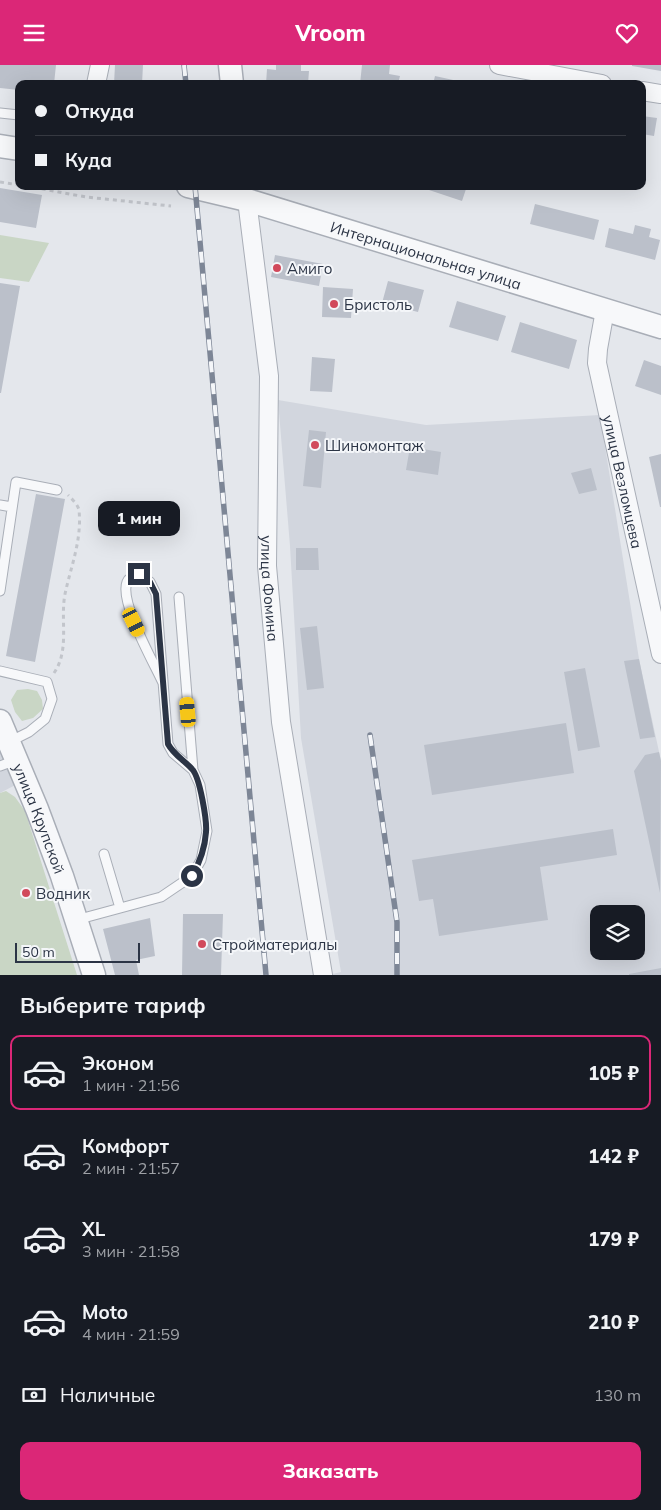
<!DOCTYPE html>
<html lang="ru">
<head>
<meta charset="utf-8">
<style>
  :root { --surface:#171b24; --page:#20242c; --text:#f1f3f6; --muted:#9ea1a6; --line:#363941; --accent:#db2777 }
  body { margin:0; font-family:Mulish,sans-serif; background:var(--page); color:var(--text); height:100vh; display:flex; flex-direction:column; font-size:19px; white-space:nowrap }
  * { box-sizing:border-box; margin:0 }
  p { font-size:16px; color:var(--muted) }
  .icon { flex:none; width:28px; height:28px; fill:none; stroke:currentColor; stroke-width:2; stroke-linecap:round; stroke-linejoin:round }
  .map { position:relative; height:910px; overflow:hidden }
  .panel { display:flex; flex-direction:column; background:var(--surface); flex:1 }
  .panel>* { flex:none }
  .hud { position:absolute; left:15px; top:15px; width:631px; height:110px; border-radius:10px; box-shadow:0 5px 20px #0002; display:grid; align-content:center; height:110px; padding:0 20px; background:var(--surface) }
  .controls { position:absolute; left:590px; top:840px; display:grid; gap:10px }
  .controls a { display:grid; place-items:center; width:55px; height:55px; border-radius:10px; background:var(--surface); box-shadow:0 5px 20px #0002; font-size:25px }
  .scale { position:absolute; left:15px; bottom:12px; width:125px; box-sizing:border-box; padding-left:5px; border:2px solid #2b3445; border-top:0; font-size:14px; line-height:18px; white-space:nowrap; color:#2b3445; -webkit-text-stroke:4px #f4f6f9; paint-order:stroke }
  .end { position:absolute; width:22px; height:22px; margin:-11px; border:6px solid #2b3445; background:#fff; box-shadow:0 0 0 2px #fff }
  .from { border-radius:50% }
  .bubble { position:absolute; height:35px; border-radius:10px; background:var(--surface); box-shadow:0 5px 20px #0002; font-size:16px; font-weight:800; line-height:35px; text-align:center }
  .car { position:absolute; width:15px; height:30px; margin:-15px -8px; border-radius:6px; box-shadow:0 0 4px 1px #0007; background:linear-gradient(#f5c518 24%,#345 0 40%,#f5c518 0 76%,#345 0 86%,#f5c518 0) }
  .hud b { display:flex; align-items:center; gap:18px; height:48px; font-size:19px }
  .hud b+b { border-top:1px solid var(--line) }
  .hud i { width:12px; height:12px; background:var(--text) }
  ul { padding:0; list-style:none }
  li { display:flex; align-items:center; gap:15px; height:75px; margin:0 10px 8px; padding:0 10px; border:2px solid transparent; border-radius:10px }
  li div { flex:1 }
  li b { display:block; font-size:19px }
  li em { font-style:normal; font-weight:800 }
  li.on { border-color:var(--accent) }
  li>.icon { width:45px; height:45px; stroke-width:1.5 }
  h2 { padding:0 20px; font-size:22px; line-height:60px }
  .pay { display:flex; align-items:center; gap:12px; height:55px; padding:0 20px; font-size:19px }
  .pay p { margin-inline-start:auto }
  .cta { display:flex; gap:10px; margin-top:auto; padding:10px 20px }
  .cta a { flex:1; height:58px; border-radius:10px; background:var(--accent); color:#fff; font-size:20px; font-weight:800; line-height:58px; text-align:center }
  header { display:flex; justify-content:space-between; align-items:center; height:65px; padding:0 20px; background:var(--accent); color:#fff; font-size:22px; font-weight:800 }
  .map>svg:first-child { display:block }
  .built { fill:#d2d6de; fill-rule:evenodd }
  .green { fill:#c9d6c5 }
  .building { fill:#bbc0ca }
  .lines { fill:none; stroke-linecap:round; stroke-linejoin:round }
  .service-casing { stroke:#a9aeb7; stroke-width:11 }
  .minor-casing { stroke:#a9aeb7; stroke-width:20 }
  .tertiary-casing { stroke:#a9aeb7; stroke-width:25 }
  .path { stroke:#c2c5cb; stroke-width:3; stroke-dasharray:4 4; stroke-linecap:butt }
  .service { stroke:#f7f8fa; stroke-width:9 }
  .minor { stroke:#f7f8fa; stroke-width:18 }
  .tertiary { stroke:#f7f8fa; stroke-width:22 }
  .rail-casing { stroke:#7d8696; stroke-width:5.5 }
  .rail { stroke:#f4f6f9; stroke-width:4; stroke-dasharray:11; stroke-linecap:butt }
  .route { stroke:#2b3445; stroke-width:6 }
  .poi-dot { fill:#d1495b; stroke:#f4f6f9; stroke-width:2 }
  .labels { text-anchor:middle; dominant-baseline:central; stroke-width:4; stroke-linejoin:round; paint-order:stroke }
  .street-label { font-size:15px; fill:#2b3445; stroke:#f4f6f9 }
  .poi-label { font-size:15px; fill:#2b3445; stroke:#f4f6f9; text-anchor:start }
</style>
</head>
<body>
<header><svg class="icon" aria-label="menu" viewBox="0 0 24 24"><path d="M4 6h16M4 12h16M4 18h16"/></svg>Vroom<svg class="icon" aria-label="heart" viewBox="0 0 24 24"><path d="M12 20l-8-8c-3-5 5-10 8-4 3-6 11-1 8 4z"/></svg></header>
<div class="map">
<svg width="661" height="910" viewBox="0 0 661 910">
  <rect width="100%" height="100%" fill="#e4e7ec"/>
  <!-- built -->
  <path class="built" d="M278,335L426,360L600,350L639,594L661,696V910H328L341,907L301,673L290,481ZM599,849H636V886H599Z
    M0,656L25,715L0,728Z"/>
  <!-- green -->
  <path class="green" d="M0,170L49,178L29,217L0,213Z
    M28,624L37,626L42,635L43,644L33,653L22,656L15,647L11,635L17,625Z
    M6,726L15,732L25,746L77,910H0V728Z"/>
  <!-- building -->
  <path class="building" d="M0,0H56L54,19H19V25L0,23Z
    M115,0H143L142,19H114Z
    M276,0H301V6H309L308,19H266L267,4L276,5Z
    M362,0H390L389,9L400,11L398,19H360Z
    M632,0H661V6L632,1Z
    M435,11L467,18V19H433Z
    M642,51L657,53L654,71L642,69Z
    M417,121H467L462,136Z
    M0,123L42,130L36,163L0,157Z
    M535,139L599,155L594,175L530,159Z
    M635,160L651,164L649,172L660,175L655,195L605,182L609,163L633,169Z
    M275,190L323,199L319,221L271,212Z
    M388,216L424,225L418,247L382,238Z
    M0,218L20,221L1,328H0Z
    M323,222L353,224L351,253L322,252Z
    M457,236L506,251L498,276L449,262Z
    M520,257L577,275L569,304L511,287Z
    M312,292L335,294L332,327L310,326Z
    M644,295L661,301V330L635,321Z
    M309,365L326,367L321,423L303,421Z
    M410,382L441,387L438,410L406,405Z
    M661,389V442H660L649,392Z
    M591,403L597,425L579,429L571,408Z
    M36,429L65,434L35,597L6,591Z
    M296,483H318L319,505H296Z
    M317,561L324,623L307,625L300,563Z
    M639,594L655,672L640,674L624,596Z
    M585,603L600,682L578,686L564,607Z
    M566,658L574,708L432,730L424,680Z
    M659,687L661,696L660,828L634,706L645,690Z
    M613,764L617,790L540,802L548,855L439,871L433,834L419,836L412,795Z
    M183,849H223L221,910H182Z
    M150,853L155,891L136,895L139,910H115L103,864Z
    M661,903V910H629V909Z"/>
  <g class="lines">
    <defs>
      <path id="service" d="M0,48L19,50
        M0,440L12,442
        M0,526L16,417L57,425
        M179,532L193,705
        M0,606L47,617L52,634L45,654L29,667L9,677
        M0,701L16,695
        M104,789L120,843
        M76,855L161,832L192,811L201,795L207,766L200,720L193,705L173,688L168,679L156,529L150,517L139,509C134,511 129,512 127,517C119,537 154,598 163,618"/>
      <g id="minor">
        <path d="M499,0L602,19"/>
        <path d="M96,19L100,0"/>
        <path d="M642,26L661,29"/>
        <path id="s1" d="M247,135L269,311L267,501L281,657L323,910"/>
        <path id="s2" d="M605,245L598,284L597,298L661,589"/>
      </g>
      <g id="tertiary">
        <path d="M230,0L232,19"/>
        <path d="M0,81L19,84"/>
        <path id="s3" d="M188,121L247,135L661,262"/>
        <path id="s4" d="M0,656L37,744L62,811L94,910"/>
      </g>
    </defs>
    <!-- service casing -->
    <use href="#service" class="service-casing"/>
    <!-- minor casing -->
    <use href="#minor" class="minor-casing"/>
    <!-- tertiary casing -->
    <use href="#tertiary" class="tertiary-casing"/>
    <!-- path -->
    <path class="path" d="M0,117L19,120
      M26,121L86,132L171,141
      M54,608C70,585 60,555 65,529C71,501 82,475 79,445C78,440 72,434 68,430"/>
    <!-- service -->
    <use href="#service" class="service"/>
    <!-- minor -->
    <use href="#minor" class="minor"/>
    <!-- tertiary -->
    <use href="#tertiary" class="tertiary"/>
    <defs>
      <path id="rail" d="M184,0L186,19
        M195,121L266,910
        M370,670L397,857V910"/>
    </defs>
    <!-- rail casing -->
    <use href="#rail" class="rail-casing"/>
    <!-- rail -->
    <use href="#rail" class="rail"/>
  </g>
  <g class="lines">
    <!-- route -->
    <path class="route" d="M139,509L150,517L156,529L168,679C174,690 184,695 192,704C200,712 207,756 206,767C205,783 200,797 192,811"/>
  </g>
  <!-- markers -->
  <g class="poi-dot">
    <circle cx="277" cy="203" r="5"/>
    <circle cx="334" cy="239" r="5"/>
    <circle cx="315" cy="380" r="5"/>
    <circle cx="26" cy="828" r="5"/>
    <circle cx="202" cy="879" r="5"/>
  </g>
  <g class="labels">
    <!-- street labels -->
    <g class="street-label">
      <text stroke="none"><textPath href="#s3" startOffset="248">Интернациональная улица</textPath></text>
      <text stroke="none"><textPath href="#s2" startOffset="175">улица Везломцева</textPath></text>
      <text stroke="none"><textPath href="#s1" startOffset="390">улица Фомина</textPath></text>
      <text stroke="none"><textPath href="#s4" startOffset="105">улица Крупской</textPath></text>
    </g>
    <!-- poi labels -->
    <g class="poi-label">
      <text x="287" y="203">Амиго</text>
      <text x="344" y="239">Бристоль</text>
      <text x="325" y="380">Шиномонтаж</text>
      <text x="36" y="828">Водник</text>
      <text x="212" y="879">Стройматериалы</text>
    </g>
  </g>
</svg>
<div class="controls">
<a><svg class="icon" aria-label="layers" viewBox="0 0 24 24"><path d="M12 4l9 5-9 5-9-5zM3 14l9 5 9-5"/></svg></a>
</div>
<div class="scale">50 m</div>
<i class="end from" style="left:192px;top:811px"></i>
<i class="end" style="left:139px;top:509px"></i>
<div class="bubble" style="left:98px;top:436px;width:82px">1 мин</div>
<i class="car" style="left:134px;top:557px;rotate:154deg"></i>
<i class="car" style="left:188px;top:647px;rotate:355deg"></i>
<div class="hud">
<b><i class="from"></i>Откуда</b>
<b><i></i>Куда</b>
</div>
</div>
<section class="panel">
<h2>Выберите тариф</h2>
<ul>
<li class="on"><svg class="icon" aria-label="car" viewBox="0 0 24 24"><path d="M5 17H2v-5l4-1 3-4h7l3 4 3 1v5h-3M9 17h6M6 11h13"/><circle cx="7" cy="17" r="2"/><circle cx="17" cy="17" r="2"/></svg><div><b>Эконом</b><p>1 мин · 21:56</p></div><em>105 ₽</em></li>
<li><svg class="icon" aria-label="car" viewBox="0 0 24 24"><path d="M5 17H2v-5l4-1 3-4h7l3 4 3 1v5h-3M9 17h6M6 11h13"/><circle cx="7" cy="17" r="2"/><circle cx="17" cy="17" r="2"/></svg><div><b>Комфорт</b><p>2 мин · 21:57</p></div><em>142 ₽</em></li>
<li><svg class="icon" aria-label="car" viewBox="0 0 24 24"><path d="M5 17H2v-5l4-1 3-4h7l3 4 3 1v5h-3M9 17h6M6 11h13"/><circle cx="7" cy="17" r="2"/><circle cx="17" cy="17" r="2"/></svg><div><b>XL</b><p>3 мин · 21:58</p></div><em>179 ₽</em></li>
<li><svg class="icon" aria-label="car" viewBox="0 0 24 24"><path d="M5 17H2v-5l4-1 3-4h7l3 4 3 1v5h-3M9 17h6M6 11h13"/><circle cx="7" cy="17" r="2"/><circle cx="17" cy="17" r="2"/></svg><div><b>Moto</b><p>4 мин · 21:59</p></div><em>210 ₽</em></li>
</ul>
<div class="pay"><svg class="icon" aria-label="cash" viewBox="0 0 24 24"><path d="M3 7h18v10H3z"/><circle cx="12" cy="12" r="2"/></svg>Наличные<p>130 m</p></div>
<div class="cta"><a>Заказать</a></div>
</section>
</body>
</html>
